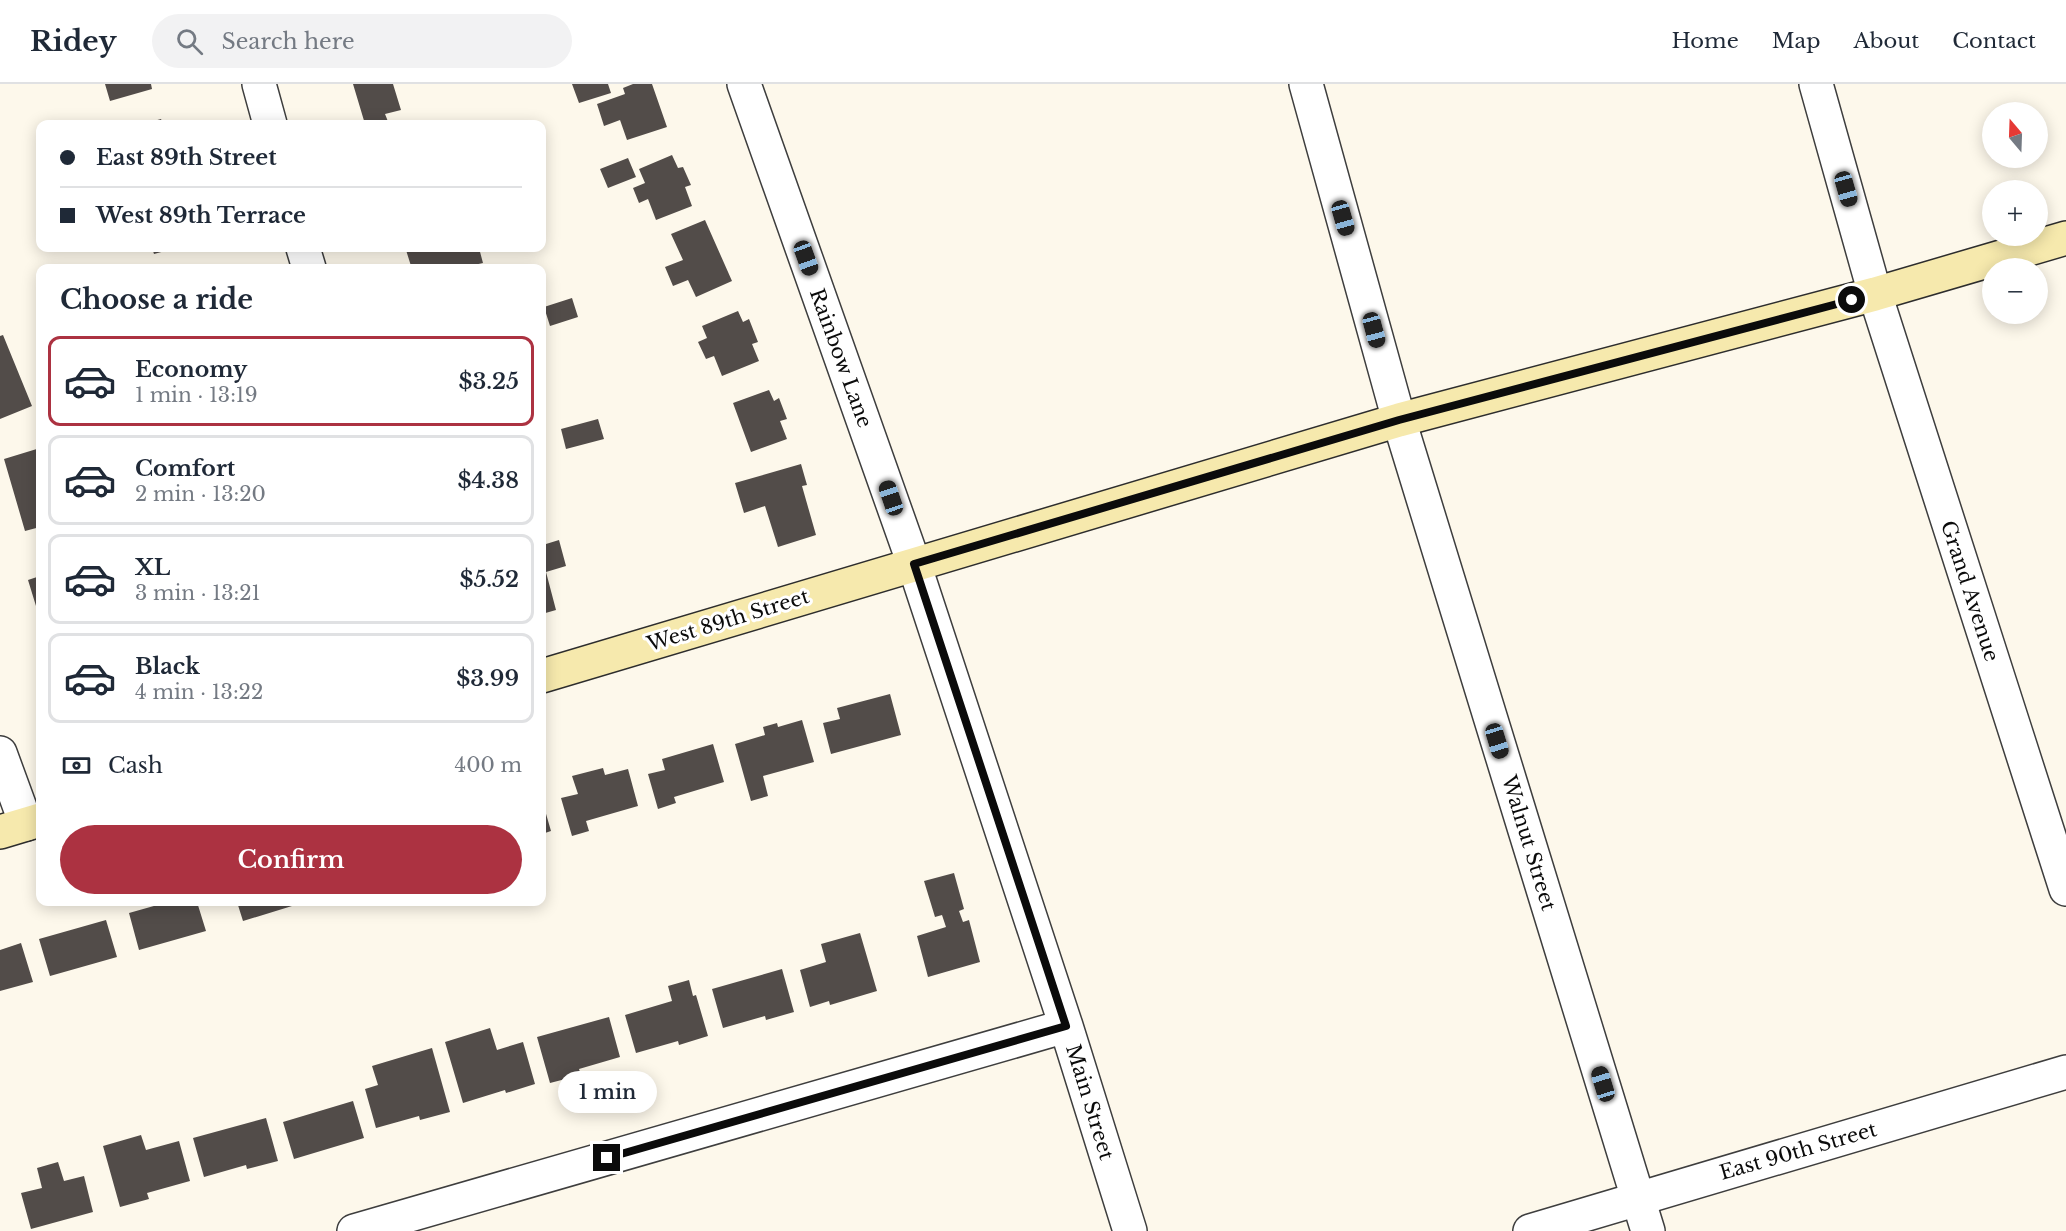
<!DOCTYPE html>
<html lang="en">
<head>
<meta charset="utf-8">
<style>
  :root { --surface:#fff; --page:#f2f2f3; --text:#1f2937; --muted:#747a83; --line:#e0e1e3; --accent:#ac3241 }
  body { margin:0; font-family:"Libre Baskerville",serif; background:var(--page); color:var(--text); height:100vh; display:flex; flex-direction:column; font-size:22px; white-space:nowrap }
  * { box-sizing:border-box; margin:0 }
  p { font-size:20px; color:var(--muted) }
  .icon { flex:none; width:33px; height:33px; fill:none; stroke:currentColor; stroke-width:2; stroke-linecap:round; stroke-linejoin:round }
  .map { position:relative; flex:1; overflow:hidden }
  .drawer { position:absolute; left:36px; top:180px; width:510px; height:642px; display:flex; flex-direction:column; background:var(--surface); border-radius:12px; box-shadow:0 3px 15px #0003 }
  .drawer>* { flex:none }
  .hud { position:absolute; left:36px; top:36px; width:510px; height:132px; border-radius:12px; box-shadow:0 3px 15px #0003; display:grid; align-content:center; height:132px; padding:0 24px; background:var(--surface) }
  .needle { width:39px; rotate:341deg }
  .fabs { position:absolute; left:1982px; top:18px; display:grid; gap:12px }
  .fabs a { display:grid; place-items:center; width:66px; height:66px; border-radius:50%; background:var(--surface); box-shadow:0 3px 15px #0003; font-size:30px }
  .end { position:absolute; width:27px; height:27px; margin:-14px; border:8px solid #0b0b0b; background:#fff; box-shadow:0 0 0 3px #fff }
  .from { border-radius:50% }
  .bubble { position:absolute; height:42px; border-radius:21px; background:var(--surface); box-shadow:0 3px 15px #0003; font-size:20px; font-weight:600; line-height:42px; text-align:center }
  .car { position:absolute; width:18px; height:36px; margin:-18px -9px; border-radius:8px; box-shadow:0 0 4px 2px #0007; background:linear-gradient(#222 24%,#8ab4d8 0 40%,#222 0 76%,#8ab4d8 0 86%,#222 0) }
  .hud b { display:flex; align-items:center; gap:21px; height:57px; font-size:22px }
  .hud b+b { border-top:2px solid var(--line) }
  .hud i { width:15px; height:15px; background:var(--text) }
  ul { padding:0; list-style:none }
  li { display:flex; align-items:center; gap:18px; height:90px; margin:0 12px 9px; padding:0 12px; border:3px solid var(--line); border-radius:12px }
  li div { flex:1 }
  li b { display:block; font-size:22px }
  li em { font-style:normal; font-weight:600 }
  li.current { border-color:var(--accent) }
  li>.icon { width:54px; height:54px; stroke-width:1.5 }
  h2 { padding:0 24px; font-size:27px; line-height:72px }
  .pay { display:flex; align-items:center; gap:15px; height:66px; padding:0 24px; font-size:22px }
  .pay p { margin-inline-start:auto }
  .primary-button { display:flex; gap:12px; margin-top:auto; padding:12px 24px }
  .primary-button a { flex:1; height:69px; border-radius:36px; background:var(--accent); color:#fff; font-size:24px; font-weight:600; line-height:69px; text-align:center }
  header { display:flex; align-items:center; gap:36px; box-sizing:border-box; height:84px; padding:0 30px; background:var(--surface); border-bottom:2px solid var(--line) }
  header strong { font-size:28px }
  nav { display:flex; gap:33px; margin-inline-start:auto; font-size:21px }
  .search { width:420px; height:54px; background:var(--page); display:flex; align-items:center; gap:15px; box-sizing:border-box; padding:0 21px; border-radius:33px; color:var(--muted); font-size:22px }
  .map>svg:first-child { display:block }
  .building { fill:#524c49 }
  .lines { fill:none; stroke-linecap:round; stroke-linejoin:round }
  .street-casing { stroke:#3e3e3e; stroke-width:36 }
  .secondary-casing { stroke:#2d2d2d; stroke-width:36 }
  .street { stroke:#fff; stroke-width:33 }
  .secondary { stroke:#f6e9ad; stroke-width:33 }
  .route { stroke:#0b0b0b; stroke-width:8 }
  .labels { text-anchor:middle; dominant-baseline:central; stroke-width:6; stroke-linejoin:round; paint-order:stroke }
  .street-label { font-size:20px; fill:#0b0b0b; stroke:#fff }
</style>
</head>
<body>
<header>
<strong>Ridey</strong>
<div class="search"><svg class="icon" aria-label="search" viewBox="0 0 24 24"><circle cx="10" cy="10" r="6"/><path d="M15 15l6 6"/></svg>Search here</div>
<nav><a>Home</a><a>Map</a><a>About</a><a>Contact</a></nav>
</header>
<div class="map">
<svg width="2066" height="1147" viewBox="0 0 2066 1147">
  <rect width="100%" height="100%" fill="#fdf8eb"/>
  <!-- building -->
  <path class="building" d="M105,0H151L152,5L110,17Z
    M353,0H393L401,26L385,30L389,40H365Z
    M572,0H608L611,9L579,19Z
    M633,0H652L667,43L627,56L620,36L604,42L597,20L625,10L623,4Z
    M161,35L163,40H143Z
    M672,71L678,84L683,83L691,101L685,103L692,122L656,136L648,115L639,119L633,104L645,99L639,85Z
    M628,74L636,93L608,104L600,85Z
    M542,126L546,141L542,143Z
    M705,136L732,197L696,213L688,196L673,202L665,183L683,176L671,150Z
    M152,164H176L154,170Z
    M415,164H479L483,179L474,181L475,184H403L411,182L406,166Z
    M572,214L578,233L550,242L544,223Z
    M738,227L743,238L749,235L758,258L752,260L759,277L722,292L714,272L706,275L698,258L707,254L702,242Z
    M3,251L32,322L0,335V252Z
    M769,306L774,317L779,314L787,335L780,337L787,355L751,368L733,319Z
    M598,335L604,355L566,365L561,345Z
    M40,364V443L25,447L4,375Z
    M801,380L807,401L802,402L816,451L778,463L765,422L744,429L735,399Z
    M544,453L546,460L559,456L566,482L546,488L556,526L542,530V454Z
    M40,492V535L28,496Z
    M890,610L901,651L831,670L823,639L840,635L837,624Z
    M802,636L814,678L763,692L768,712L751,717L735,660L765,651L763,643L777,639L778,643Z
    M713,660L724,698L674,713L676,719L658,725L648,690L665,686L662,675Z
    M603,684L605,691L628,685L638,722L586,737L589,747L572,752L561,714L578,710L572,692Z
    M542,716L551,747L542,750Z
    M954,789L964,825L959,827L963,838L969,836L980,878L928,893L917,852L946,843L942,831L935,833L924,797Z
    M168,818H197L206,847L139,866L129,829Z
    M237,818H291L292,822L243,837Z
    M106,836L117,873L50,892L39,855Z
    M860,849L877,907L830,921L829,917L810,923L800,886L826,878L821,860Z
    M21,859L33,898L0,907V866Z
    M782,885L794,928L766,936L765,932L723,944L712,905Z
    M689,896L693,912L696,911L708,952L679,961L678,957L636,969L625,931L672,917L668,902Z
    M609,933L620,973L579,985L581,991L550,999L537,953Z
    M490,944L497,966L523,958L535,1000L506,1009L505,1006L463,1019L445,958Z
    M432,964L450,1028L420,1036L419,1032L376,1044L365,1005L378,1001L372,982Z
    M353,1017L364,1054L294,1075L283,1038Z
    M266,1034L278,1077L247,1085L246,1081L204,1093L193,1054Z
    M141,1051L146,1066L179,1057L190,1097L147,1109L149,1115L120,1123L103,1062Z
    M58,1078L64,1097L84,1092L93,1128L31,1145L21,1109L42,1104L37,1084Z"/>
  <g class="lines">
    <defs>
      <path id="street" d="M259,0L270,40
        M744,0L914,480L1066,942L1130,1147
        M1306,0L1399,336L1648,1147
        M1816,0L1875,210L2066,805
        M303,164L309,184
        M0,669L26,740
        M354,1147L1066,942
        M1530,1147L2066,988"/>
      <path id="secondary" d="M542,592L1399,336L1875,210L2066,154
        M0,748L40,736"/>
    </defs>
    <!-- street casing -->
    <use href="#street" class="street-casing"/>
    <!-- secondary casing -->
    <use href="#secondary" class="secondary-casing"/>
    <!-- street -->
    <use href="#street" class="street"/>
    <!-- secondary -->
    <use href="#secondary" class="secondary"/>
  </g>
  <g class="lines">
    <!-- route -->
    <path class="route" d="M607,1074L1066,942L914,480L1399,336L1852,216"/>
  </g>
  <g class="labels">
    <!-- street labels -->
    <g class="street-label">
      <text transform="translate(841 274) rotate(70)">Rainbow Lane</text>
      <text transform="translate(1970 507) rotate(72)">Grand Avenue</text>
      <text transform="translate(728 536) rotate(-17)">West 89th Street</text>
      <text transform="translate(1529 759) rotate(73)">Walnut Street</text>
      <text transform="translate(1090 1018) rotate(73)">Main Street</text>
      <text transform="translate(1798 1067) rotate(-16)">East 90th Street</text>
    </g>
  </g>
</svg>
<div class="fabs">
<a><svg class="needle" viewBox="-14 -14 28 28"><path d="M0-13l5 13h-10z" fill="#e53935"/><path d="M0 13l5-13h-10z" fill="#747a83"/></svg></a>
<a>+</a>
<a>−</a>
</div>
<i class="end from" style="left:1852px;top:216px"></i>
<i class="end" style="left:607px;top:1074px"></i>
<div class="bubble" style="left:558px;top:987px;width:99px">1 min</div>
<i class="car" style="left:1846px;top:105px;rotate:164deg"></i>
<i class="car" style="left:1343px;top:134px;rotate:164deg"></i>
<i class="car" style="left:806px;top:174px;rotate:160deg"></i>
<i class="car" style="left:1374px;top:246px;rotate:165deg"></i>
<i class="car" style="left:891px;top:414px;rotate:341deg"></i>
<i class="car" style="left:1497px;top:657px;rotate:163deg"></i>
<i class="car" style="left:1603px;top:1000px;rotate:343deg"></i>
<div class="hud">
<b><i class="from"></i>East 89th Street</b>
<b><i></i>West 89th Terrace</b>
</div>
<section class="drawer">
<h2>Choose a ride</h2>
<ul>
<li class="current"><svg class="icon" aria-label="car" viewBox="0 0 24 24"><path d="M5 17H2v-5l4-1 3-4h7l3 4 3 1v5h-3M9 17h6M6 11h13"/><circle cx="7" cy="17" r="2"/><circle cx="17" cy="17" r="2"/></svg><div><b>Economy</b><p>1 min · 13:19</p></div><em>$3.25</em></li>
<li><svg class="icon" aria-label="car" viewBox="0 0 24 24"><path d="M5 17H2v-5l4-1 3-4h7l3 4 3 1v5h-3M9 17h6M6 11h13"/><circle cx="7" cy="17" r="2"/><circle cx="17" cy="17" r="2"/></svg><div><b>Comfort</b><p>2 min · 13:20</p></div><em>$4.38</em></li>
<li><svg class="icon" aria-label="car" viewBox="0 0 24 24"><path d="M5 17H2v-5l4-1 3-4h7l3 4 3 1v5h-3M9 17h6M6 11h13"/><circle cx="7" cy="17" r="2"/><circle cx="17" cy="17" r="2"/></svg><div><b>XL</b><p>3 min · 13:21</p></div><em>$5.52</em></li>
<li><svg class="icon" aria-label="car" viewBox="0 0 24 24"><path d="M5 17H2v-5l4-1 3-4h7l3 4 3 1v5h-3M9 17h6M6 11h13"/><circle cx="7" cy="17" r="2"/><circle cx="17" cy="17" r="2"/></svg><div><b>Black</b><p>4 min · 13:22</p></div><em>$3.99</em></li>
</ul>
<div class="pay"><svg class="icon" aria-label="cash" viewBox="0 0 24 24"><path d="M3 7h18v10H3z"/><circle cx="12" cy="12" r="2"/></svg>Cash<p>400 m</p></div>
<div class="primary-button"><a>Confirm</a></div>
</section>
</div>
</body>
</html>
